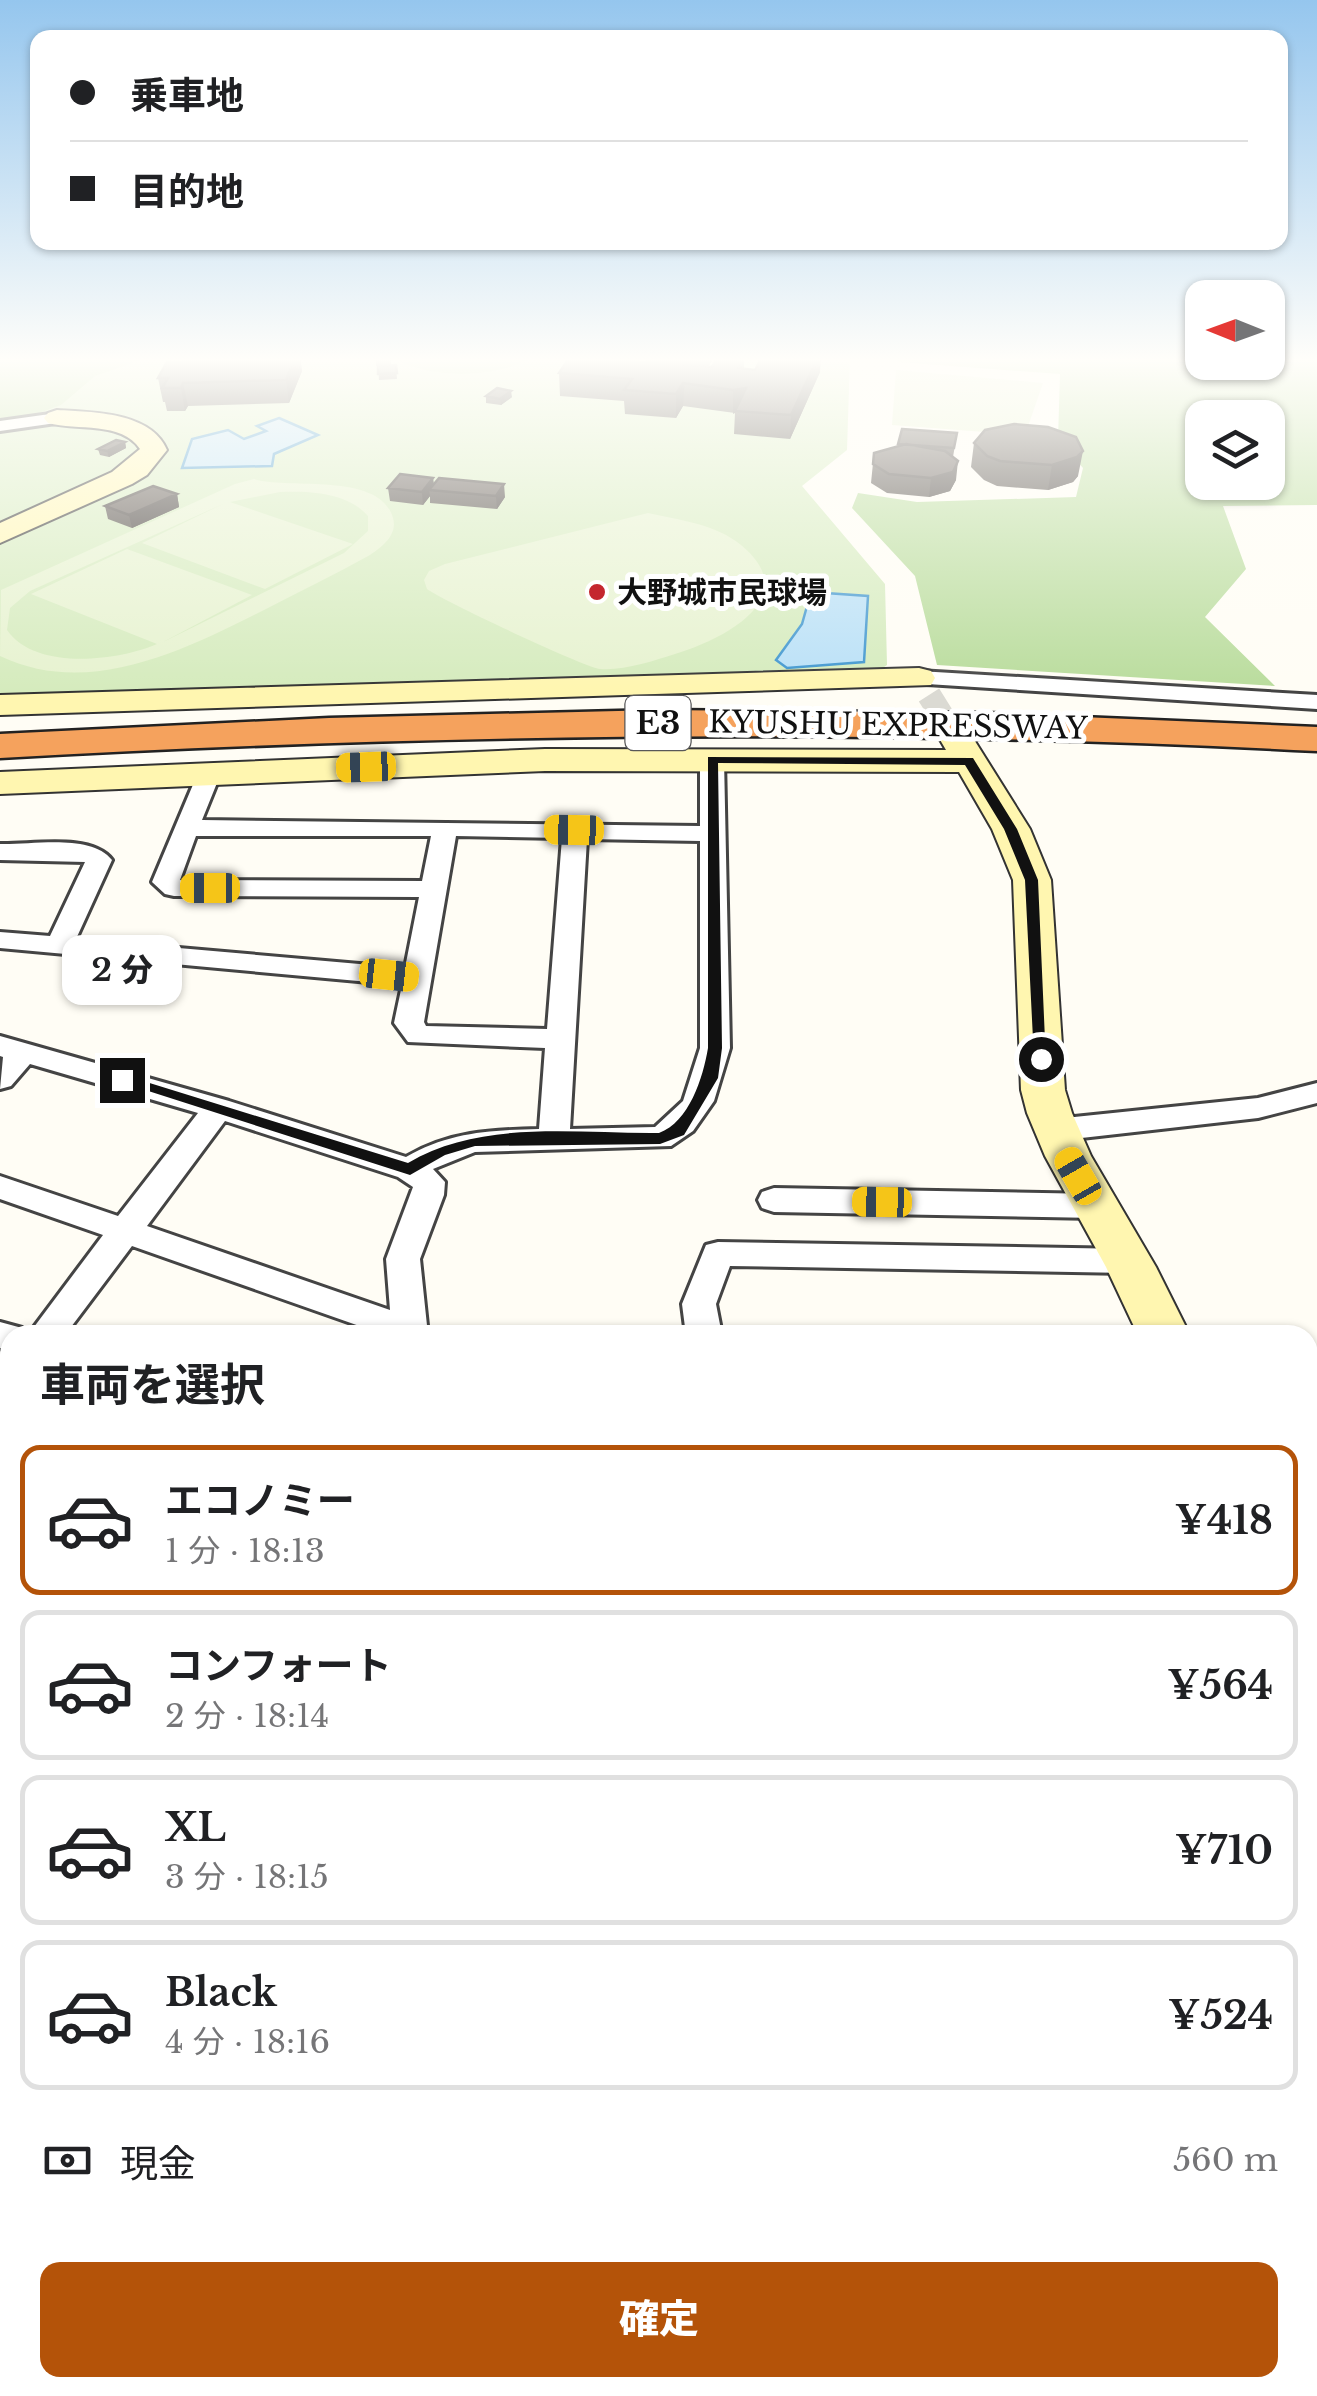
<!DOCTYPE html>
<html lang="ja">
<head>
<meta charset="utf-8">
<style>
  :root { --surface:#fff; --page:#f6f6f6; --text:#202124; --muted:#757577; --line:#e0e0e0; --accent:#b45309 }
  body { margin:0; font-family:"Libre Baskerville","Noto Sans JP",serif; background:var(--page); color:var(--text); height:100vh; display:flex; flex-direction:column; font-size:38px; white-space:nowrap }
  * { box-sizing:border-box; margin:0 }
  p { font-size:32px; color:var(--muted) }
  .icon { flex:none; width:55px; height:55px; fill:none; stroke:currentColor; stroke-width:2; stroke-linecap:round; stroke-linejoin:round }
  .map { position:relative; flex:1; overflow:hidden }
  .sheet { position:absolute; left:0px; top:1325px; width:1318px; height:1072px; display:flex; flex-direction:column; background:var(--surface); border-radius:30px 30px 0 0; box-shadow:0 2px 8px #0004 }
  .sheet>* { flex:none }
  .banner { position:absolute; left:30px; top:30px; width:1258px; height:220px; border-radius:20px; box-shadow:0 2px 8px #0004; display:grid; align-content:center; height:220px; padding:0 40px; background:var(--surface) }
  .needle { width:65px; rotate:271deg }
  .fabs { position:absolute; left:1185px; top:280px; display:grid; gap:20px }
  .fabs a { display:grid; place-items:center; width:100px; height:100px; border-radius:20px; background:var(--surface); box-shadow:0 2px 8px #0004; font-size:50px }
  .end { position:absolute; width:45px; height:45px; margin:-22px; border:12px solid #111; background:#fff; box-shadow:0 0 0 5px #fff }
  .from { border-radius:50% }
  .bubble { position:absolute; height:70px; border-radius:20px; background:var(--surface); box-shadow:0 2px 8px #0004; font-size:32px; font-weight:800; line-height:70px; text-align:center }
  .car { position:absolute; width:30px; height:60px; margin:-30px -15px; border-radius:12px; box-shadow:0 0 8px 2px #0007; background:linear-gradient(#f5c518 24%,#345 0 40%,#f5c518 0 76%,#345 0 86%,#f5c518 0) }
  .banner b { display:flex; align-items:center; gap:35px; height:95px; font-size:38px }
  .banner b+b { border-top:2px solid var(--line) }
  .banner i { width:25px; height:25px; background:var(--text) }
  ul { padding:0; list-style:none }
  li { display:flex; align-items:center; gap:30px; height:150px; margin:0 20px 15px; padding:0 20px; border:5px solid var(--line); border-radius:20px }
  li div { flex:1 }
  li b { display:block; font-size:38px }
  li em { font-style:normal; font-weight:800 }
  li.selected { border-color:var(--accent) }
  li>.icon { width:90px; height:90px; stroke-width:1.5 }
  h2 { padding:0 40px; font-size:45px; line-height:120px }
  .pay { display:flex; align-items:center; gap:25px; height:110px; padding:0 40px; font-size:38px }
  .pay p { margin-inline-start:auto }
  .button { display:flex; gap:20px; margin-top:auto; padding:20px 40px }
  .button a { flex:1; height:115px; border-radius:20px; background:var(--accent); color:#fff; font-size:40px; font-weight:800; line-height:115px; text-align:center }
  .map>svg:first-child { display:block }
  .green { fill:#d5ebbd }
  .forest { fill:#b9dc9c; fill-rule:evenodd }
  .pitch { fill:#e6f2cf; fill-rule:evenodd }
  .water { fill:#b9e0f7; stroke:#3f96cf; stroke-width:2.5 }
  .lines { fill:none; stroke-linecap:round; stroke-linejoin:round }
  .stream { stroke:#3f96cf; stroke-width:14 }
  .street-tunnel { stroke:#dbdad3; stroke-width:24; stroke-dasharray:24 11; stroke-linecap:butt }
  .street-casing { stroke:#444; stroke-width:6 }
  .secondary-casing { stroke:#333; stroke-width:4 }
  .highway-casing { stroke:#222; stroke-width:5 }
  .street { fill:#fff; fill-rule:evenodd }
  .secondary { fill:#fff6b0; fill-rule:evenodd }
  .highway { fill:#f5a25d; fill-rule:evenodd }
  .wall { fill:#4d4742 }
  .shaded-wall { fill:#3f3936 }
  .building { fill:#5a524d; stroke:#3f3936; stroke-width:2.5 }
  .route { fill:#111 }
  .poi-dot { fill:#c4262e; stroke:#fff; stroke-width:4 }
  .labels { text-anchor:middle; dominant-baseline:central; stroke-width:10; stroke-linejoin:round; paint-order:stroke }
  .far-poi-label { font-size:30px; font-weight:bold; fill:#111; stroke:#fff; text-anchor:start }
  .far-street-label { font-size:30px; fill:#111; stroke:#fff }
  .shield { fill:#fff; stroke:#585858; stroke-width:2.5 }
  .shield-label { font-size:32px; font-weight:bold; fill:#111 }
</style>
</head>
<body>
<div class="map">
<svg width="1317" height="2396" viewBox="0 0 1317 2396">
  <rect width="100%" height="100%" fill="#fffdf5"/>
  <!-- green -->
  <path class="green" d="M121,357H850L847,450L802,486L885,584L887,665L880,670L0,700V372Z"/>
  <!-- forest -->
  <path class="forest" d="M0,357H150L95,376L61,405L25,418L0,421Z
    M392,357H533C495,379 430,380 392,357Z
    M896,357H1202V362H1268V357H1317V505L1223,506L1246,569L1205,617L1275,686L937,665L915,576L852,508L858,493L917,502L1076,497L1083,468L1058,440L1060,374L898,362ZM1202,418H1268V482H1202Z"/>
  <!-- pitch -->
  <path class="pitch" d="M896,370L1043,383L1025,435L892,425Z
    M254,479C287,490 380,471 393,518C398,535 382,547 370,555C336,574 300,591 266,609C186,649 90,699 0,656L1,590L235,484ZM280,492C309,491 347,492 368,516V531L344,553L163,642L252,595L127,549L31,594L157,644C118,661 35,671 7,630L10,608L30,591L225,503L142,543L265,589L353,544L230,502Z
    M648,513C679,520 716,524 741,545C806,598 722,640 675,654C653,661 623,671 600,669C586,668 441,600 427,589L424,580L429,571L445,564Z"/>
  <!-- water -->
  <path class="water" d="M279,418L318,435L274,454L272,466L182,468L192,439L228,430L244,439L266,431L257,426Z
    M811,592L868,596L864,662L787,668L776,660L802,624Z"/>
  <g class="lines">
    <!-- stream -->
    <path class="stream" d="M1157,2388L1166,2396"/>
    <!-- street-tunnel -->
    <path class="street-tunnel" d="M929,695L956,738"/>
    <defs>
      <path id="street" d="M57,413L63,414V422L0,431V421Z
        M919,671L1317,695V709L911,683L908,678L911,673Z
        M712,752L724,759L730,1048L714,1101L693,1131L671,1146L475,1152L433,1169L445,1182L444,1195L420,1259L428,1335H385L132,1246L65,1335H28L103,1235L0,1199V1176L118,1216L198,1113L30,1064L11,1086L0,1089L3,1057L0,1056V1036L229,1101L406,1157C449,1132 490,1130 539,1129L545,1048L408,1042L394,1023L402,985L0,948V932L50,936L85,862L0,860V844C32,845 91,833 112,860L76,939L405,968L419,897L174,896L165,894L152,882L200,768L209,766L221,773L202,820L700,826V759ZM196,836H431L422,881L180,880ZM456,836L562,838L547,1029L426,1026L424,1022ZM587,839L700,841V1048L683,1101L655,1127L570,1129ZM225,1121L398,1177L413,1187L386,1259L390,1310L147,1226Z
        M1317,1083V1103L1258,1118L1055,1141L1044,1137L1039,1130L1044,1123L1055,1119L1258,1098Z
        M774,1188L1096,1194L1108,1198L1112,1206L1108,1214L1096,1218L774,1212L762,1208L758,1200L762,1192Z
        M718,1242L1128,1249L1140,1252L1145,1261L1140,1270L1128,1273L730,1266L716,1304L722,1335H686L682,1304L706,1245Z
        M0,1322L22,1328L26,1335H10V1351L0,1348Z
        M10,1365V1403L0,1406V1368Z
        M1308,1433H1317V1463H1308Z
        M0,1506L10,1509V1543L0,1540Z
        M1308,1655L1317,1656V1694L1308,1693Z
        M1308,1807H1317V1851H1308Z
        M172,2388H228V2396H172Z
        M365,2388H421L423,2396H367Z
        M710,2388H766L768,2396H712Z
        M900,2388H959L963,2396H904Z"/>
      <path id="secondary" d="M57,410C93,412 151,412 167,450L147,475L132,484L0,543V523L112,472L140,449C122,421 77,431 48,423L44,418L48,413Z
        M919,668L931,671L935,678L931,685L0,715V695Z
        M956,728L968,731L973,738L1030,829L1051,880L1065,1090L1072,1113L1091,1156L1156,1267L1190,1335H1138L1106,1267L1045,1156L1027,1113L1021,1090L1013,880L992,829L959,772L545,771L0,794V772L545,749L946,750L939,738L944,731Z
        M1308,1870L1317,1874V1960L1308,1956Z"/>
      <path id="highway" d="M658,710L988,713L1317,727V751C877,728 440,733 0,758V734L329,718Z"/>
    </defs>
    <!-- street casing -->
    <use href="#street" class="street-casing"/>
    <!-- secondary casing -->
    <use href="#secondary" class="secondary-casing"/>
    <!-- highway casing -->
    <use href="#highway" class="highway-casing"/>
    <!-- street -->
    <use href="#street" class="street"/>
    <!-- secondary -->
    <use href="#secondary" class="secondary"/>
    <!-- highway -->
    <use href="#highway" class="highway"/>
  </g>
  <!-- wall -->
  <path class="wall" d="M185,357H300L302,371L289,403L188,406L185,411H167L165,402H163L158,378L182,362Z
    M376,357H390L391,365L376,366Z
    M646,357H714L708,367H712L744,358V369L820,372L790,439L734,434L735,413L683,406L676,418L625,414L624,401L560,396L559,373L646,362Z
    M396,365L397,379L379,380L378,366Z
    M486,396L512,397L501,405L486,403Z
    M902,429L957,433L953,457L956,480L950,491L929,497L887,493L871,483L874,453L897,447Z
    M985,430L1078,476L1073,482L1048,490L997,486L984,480L971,467L974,443Z
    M125,442L126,448L109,457L100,455L98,449Z
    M433,478L434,485L505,497L497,509L430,503V496L423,505L390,501L388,488Z
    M177,494L179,507L132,528L108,519L105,506Z"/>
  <!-- shaded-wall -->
  <path class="shaded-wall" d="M295,357H300L302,371L289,403L286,380Z
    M701,357H714L698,384V361Z
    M818,357H821L820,372L790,439L791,415Z
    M744,358L743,381L746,388L735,413L733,414V390L738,368Z
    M686,360L683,406L676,418V394Z
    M183,383L188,406L185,411L181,388Z
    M511,391L512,397L501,405L500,399Z
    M125,442L126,448L109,457L107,451Z
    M1083,451L1078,476L1073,482L1048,490L1052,465Z
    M958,461L956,480L950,491L929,497L931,478Z
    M433,478L434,491L429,490L430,496L423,505L422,492Z
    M504,484L505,497L497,509L496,496Z
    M177,494L179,507L132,528L129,515Z"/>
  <!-- building -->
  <path class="building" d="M185,357H295L286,380L183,383L181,388H162L168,378H158L167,362H182Z
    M376,357H391V359L376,360Z
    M570,357L663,364L666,359L647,357H701L698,361L686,360L683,365L712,367L718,357H731L744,358L738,368L755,370L762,357H818L791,415L735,411L746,388L733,390L683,383L676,394L624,390L632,379L559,373Z
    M396,365L397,373L378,374V366Z
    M497,388L511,391L500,399L486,396Z
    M1014,424L1048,427L1076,437L1083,451L1077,457L1052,465L1000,461L987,456L974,443L985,430Z
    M902,429L957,433L954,448L898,444Z
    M116,440L125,442L107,451L98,449Z
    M906,444L945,451L958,461L953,472L931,478L889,474L873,464L874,453Z
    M400,474L433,478L422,492L388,488Z
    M439,478L504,484L496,496L429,490Z
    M153,486L177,494L129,515L105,506Z"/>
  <!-- sky -->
  <linearGradient id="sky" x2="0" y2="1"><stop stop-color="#95c6ee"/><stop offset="0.52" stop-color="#fffefa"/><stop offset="1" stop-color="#fffefa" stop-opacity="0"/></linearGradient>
  <rect width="1317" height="692" fill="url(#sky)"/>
  <!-- route -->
  <path class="route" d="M708,757L973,758L1017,829L1038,880L1046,1063L1034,1059L1025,880L1004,829L965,765L718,763L722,1048L718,1078L684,1135L660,1144L475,1146L445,1155L410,1175L114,1080L127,1076L408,1163C481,1119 576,1134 659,1133C689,1122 703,1078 708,1048Z"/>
  <!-- markers -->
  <circle class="poi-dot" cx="597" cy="592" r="10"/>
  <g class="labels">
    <!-- far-poi labels -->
    <g class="far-poi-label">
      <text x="617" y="592">大野城市民球場</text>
    </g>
    <!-- far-street labels -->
    <g class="far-street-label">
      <text transform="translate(898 725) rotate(1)">KYUSHU EXPRESSWAY</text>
    </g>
    <!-- shield labels -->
    <rect class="shield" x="625.5" y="696" width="65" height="54" rx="8"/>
    <g class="shield-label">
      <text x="658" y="723">E3</text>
    </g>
  </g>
</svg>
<div class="fabs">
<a><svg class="needle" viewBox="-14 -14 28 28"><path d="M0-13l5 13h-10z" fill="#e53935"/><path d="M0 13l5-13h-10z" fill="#757577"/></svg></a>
<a><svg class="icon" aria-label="layers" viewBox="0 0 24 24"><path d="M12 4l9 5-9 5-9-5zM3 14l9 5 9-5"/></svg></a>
</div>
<i class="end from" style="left:1041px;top:1059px"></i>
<i class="end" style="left:122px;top:1080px"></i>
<div class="bubble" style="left:62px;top:935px;width:120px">2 分</div>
<i class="car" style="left:366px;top:767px;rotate:268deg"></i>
<i class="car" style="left:574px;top:830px;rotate:271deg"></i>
<i class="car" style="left:210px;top:888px;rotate:270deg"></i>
<i class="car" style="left:389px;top:975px;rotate:96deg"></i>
<i class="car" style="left:1078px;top:1176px;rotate:330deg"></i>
<i class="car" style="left:882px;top:1202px;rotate:271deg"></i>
<div class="banner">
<b><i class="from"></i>乗車地</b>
<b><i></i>目的地</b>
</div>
<section class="sheet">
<h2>車両を選択</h2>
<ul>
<li class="selected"><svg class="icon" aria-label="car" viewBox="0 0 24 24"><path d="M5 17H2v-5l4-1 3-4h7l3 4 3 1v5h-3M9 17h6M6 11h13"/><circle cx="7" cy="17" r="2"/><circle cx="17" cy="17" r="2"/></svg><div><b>エコノミー</b><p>1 分 · 18:13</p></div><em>¥418</em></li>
<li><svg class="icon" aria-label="car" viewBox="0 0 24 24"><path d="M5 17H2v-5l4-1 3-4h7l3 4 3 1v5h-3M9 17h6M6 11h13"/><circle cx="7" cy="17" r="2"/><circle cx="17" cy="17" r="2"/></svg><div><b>コンフォート</b><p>2 分 · 18:14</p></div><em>¥564</em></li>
<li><svg class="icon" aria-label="car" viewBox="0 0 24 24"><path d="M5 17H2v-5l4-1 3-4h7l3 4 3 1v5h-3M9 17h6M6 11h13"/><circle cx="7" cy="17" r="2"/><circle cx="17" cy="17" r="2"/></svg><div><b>XL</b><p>3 分 · 18:15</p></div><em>¥710</em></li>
<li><svg class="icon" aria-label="car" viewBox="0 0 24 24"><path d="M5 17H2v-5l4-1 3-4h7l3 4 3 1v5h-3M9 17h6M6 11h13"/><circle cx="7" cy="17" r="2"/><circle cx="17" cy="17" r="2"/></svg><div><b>Black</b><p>4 分 · 18:16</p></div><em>¥524</em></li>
</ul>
<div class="pay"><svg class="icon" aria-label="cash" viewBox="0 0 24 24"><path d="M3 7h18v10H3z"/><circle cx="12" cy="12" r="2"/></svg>現金<p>560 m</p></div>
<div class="button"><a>確定</a></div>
</section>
</div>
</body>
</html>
